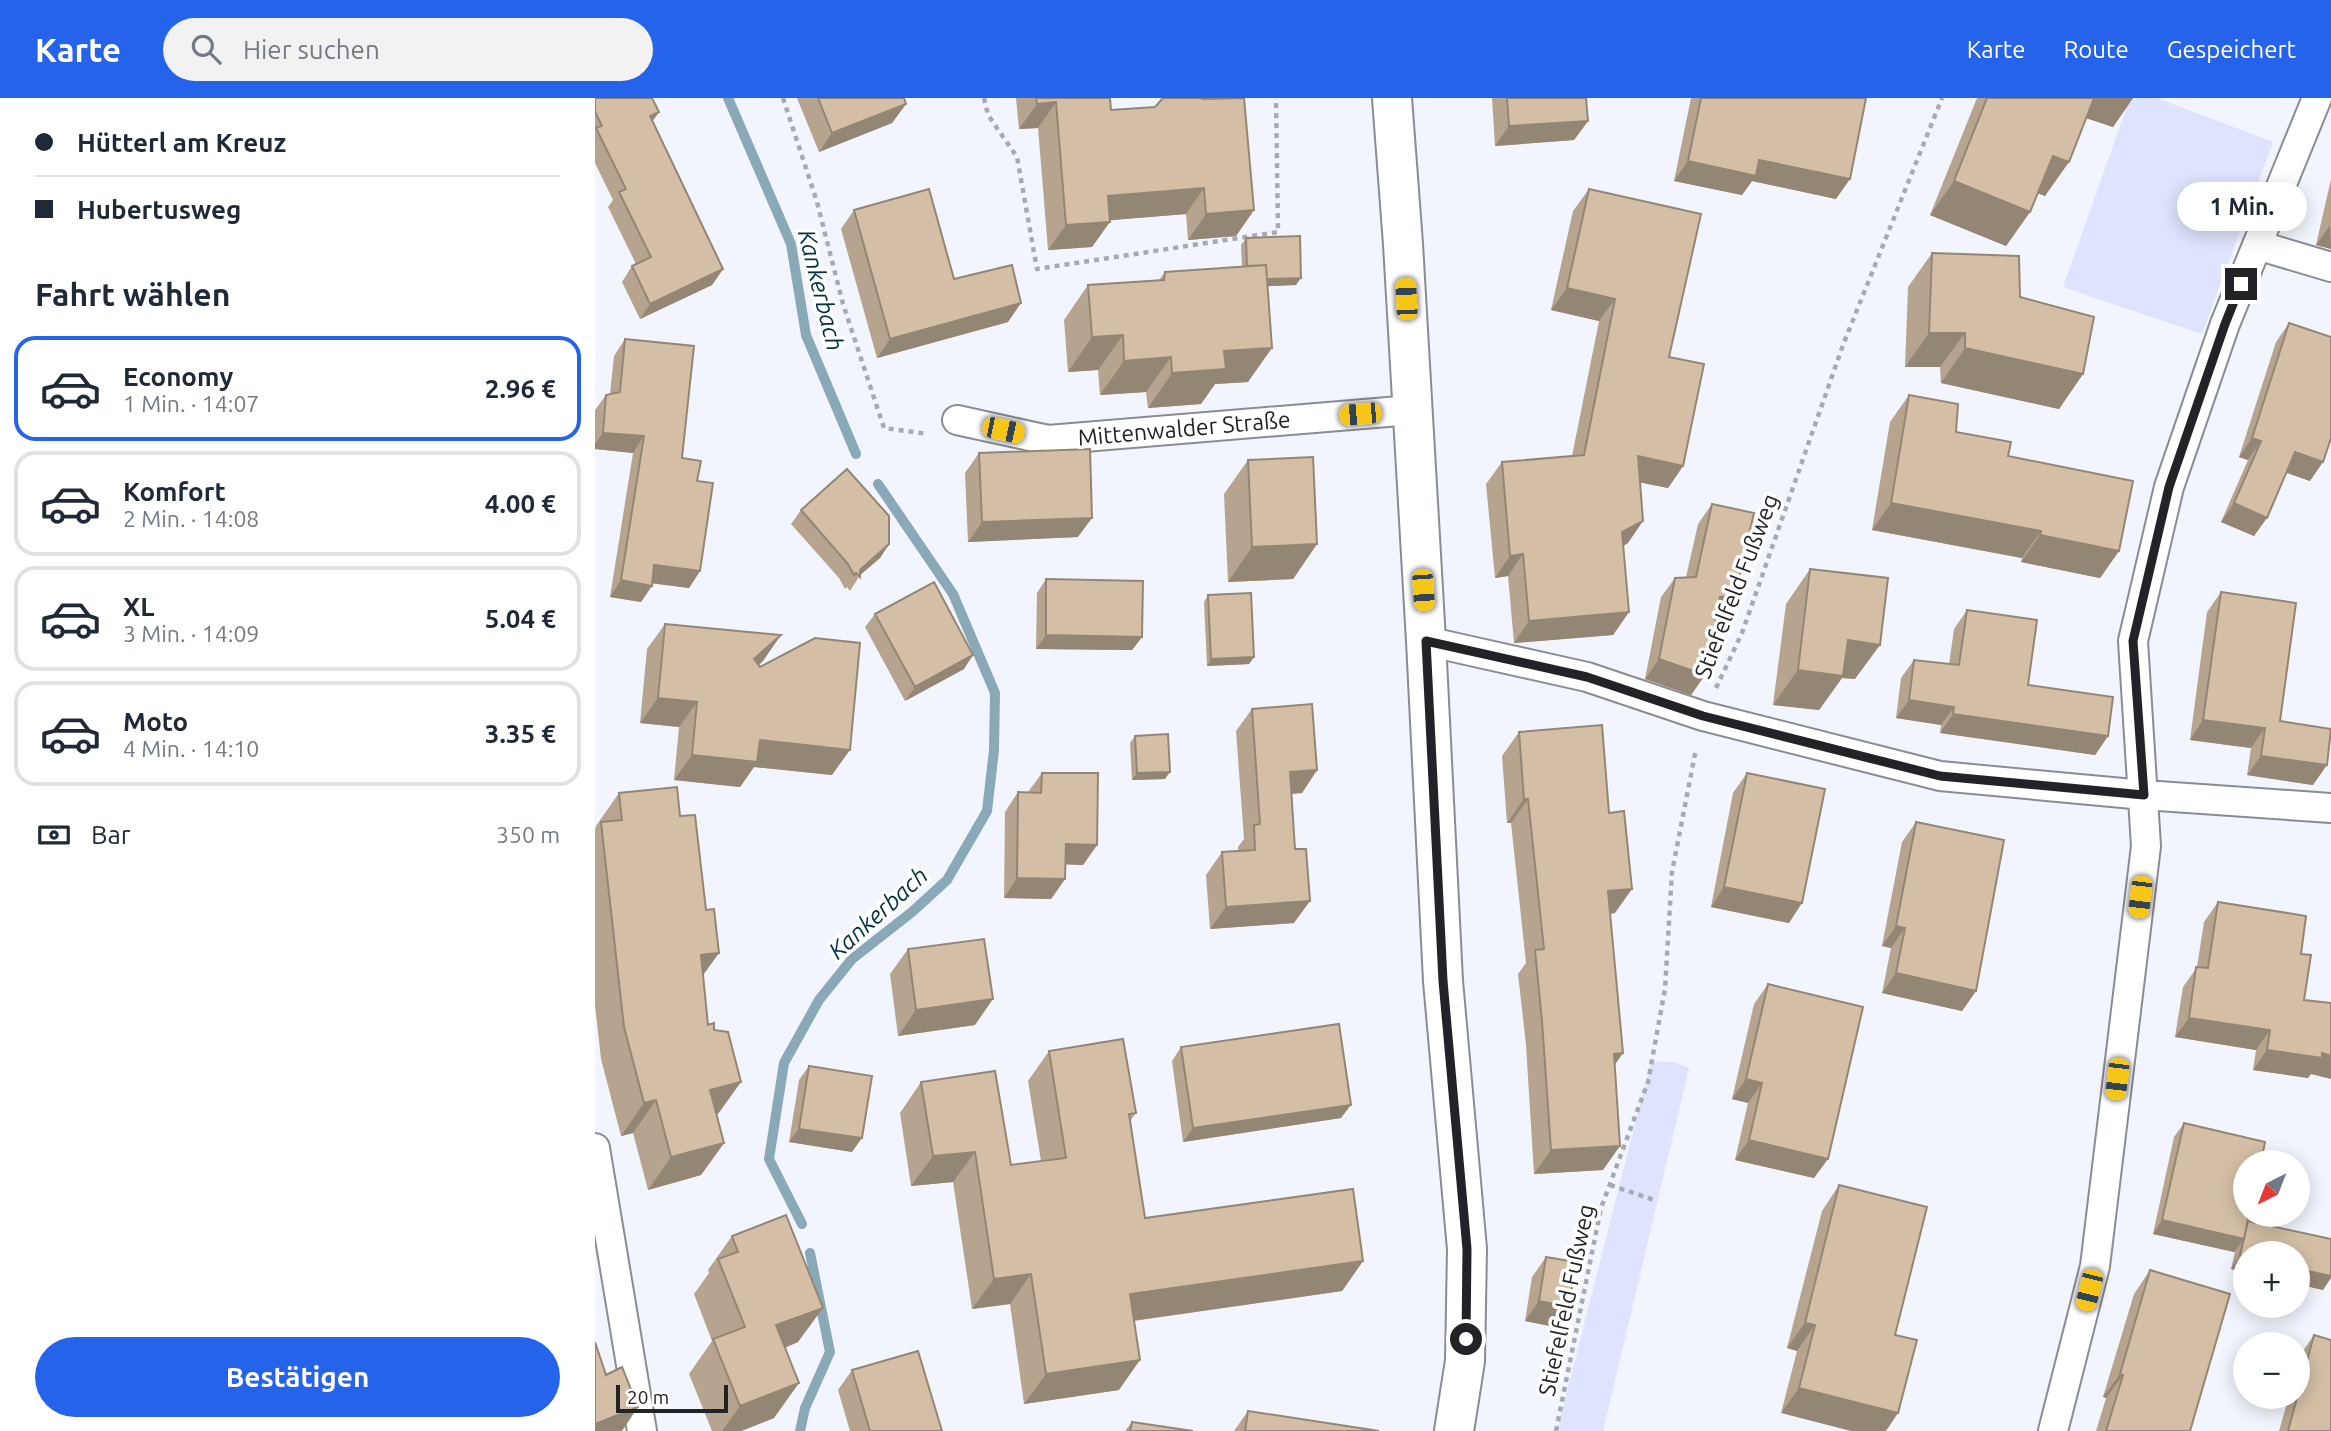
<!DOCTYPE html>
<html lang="de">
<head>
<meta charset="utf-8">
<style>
  :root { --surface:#fff; --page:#f2f2f3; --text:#1f2937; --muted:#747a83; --line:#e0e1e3; --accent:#2563eb }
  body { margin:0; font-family:Ubuntu,sans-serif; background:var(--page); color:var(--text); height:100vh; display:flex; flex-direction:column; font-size:26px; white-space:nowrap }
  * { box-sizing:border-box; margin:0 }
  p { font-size:23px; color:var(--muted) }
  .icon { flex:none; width:38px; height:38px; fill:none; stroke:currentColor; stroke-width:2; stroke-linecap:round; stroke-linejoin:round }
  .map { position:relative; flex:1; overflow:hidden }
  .panel { display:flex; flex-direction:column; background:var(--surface); width:595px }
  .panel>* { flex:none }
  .guide { display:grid; align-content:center; height:154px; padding:0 35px; background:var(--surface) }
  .needle { width:46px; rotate:222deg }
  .buttons { position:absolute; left:1638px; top:1052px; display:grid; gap:14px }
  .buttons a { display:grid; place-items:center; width:77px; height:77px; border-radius:50%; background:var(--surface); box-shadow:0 4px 18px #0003; font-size:35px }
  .scale { position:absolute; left:21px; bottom:18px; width:112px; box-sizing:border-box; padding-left:7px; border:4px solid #222326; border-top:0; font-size:19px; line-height:24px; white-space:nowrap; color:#222326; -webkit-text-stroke:5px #fff; paint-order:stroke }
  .end { position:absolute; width:32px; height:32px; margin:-16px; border:9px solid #222326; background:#fff; box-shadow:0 0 0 4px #fff }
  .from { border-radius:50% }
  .bubble { position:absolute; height:49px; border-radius:24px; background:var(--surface); box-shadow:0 4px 18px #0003; font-size:23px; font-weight:700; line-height:49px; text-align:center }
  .car { position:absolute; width:21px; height:42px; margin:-21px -10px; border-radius:9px; box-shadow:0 0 5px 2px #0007; background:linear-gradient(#f5c518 24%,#345 0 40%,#f5c518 0 76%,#345 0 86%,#f5c518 0) }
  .guide b { display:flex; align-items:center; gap:24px; height:66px; font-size:26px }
  .guide b+b { border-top:2px solid var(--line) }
  .guide i { width:18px; height:18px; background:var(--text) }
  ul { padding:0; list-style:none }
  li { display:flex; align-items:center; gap:21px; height:105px; margin:0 14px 10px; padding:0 21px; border:4px solid var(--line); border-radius:21px }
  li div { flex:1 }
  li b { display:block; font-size:26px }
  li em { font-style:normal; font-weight:700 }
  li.active { border-color:var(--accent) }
  li>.icon { width:63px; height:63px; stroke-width:1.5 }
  h2 { padding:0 35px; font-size:32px; line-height:84px }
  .pay { display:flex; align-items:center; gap:18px; height:77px; padding:0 35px; font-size:26px }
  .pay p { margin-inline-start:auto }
  .action { display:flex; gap:14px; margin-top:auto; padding:14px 35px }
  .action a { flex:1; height:80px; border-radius:42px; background:var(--accent); color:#fff; font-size:28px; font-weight:700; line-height:80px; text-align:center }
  header { display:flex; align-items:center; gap:42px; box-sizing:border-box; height:98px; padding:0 35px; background:var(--accent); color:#fff }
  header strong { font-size:33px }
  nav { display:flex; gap:38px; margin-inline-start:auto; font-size:24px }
  .search { width:490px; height:63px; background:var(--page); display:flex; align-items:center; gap:18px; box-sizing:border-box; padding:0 24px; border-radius:38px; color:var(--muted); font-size:26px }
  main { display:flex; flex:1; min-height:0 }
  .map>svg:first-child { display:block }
  .green { fill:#dee4fd }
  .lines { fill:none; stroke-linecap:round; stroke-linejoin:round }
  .stream { stroke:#89a9b9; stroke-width:10 }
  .minor-casing { stroke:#8a8c94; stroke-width:32 }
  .primary-casing { stroke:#8a8c94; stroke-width:42 }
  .path { stroke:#a8aab1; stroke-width:4.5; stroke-dasharray:5 5; stroke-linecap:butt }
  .minor { stroke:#fff; stroke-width:28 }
  .primary { stroke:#fff; stroke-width:38 }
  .wall { fill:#b6a48f }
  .shaded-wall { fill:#948674 }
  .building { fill:#d4bfa6; stroke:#948674; stroke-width:2 }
  .route { stroke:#222326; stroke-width:9 }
  .labels { text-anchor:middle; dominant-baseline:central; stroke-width:7; stroke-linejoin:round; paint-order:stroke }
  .street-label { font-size:23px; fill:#222326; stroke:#fff }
  .water-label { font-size:24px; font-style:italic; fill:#013143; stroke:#fff }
</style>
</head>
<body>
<header>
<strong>Karte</strong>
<div class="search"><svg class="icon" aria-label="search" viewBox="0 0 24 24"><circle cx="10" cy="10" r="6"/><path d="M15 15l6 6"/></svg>Hier suchen</div>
<nav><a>Karte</a><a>Route</a><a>Gespeichert</a></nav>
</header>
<main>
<section class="panel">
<div class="guide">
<b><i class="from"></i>Hütterl am Kreuz</b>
<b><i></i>Hubertusweg</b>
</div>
<h2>Fahrt wählen</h2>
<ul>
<li class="active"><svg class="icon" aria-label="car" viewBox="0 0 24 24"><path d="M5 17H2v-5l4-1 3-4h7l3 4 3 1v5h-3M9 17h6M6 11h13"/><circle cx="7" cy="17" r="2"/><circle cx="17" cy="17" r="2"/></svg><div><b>Economy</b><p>1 Min. · 14:07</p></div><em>2.96 €</em></li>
<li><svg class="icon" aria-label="car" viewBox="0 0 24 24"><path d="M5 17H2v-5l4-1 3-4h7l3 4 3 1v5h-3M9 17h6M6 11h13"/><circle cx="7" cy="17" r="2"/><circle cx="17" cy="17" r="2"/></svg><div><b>Komfort</b><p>2 Min. · 14:08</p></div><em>4.00 €</em></li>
<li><svg class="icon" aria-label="car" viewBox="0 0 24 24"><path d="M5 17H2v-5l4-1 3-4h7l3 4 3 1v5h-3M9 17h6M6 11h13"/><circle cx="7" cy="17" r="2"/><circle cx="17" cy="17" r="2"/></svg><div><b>XL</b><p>3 Min. · 14:09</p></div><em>5.04 €</em></li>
<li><svg class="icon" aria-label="car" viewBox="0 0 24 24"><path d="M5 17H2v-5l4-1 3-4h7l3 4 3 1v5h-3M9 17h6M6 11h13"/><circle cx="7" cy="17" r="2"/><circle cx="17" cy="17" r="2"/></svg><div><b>Moto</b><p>4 Min. · 14:10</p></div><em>3.35 €</em></li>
</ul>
<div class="pay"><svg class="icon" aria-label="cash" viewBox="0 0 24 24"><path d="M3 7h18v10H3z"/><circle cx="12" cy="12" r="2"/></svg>Bar<p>350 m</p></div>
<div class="action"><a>Bestätigen</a></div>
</section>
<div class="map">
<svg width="1736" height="1333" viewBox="0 0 1736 1333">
  <rect width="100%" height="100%" fill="#f3f5fe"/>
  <!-- green -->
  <path class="green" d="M1535,0H1562L1678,44L1607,236L1468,189Z
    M1056,963L1078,964L1094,970L1008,1333H962Z"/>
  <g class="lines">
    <!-- stream -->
    <path class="stream" d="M133,0L196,146L211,237L261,356
      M207,1126L174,1061L189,965L224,902L257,861L317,814L352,782L392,713L399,652L400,595L358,496L283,386
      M205,1333L210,1310L235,1254L215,1155"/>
    <defs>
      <path id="minor" d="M1662,147L1736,169
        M362,322L453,342L817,312
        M831,543L992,579L1108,618L1345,678L1549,697L1736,710
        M0,1050L47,1333
        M1458,1333L1500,1168L1551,748L1538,543L1574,389L1630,226L1722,0"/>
      <path id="primary" d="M797,0L808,146L831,543L848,883L872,1151L870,1263L859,1333"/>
    </defs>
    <!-- minor casing -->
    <use href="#minor" class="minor-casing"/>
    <!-- primary casing -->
    <use href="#primary" class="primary-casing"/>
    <!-- path -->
    <path class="path" d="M188,0L222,104L248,206L289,330L333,336
      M389,0L393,17L422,59L442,171L683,134L681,0
      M1121,590L1147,535L1248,247L1347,0
      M1015,1087L1062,1103
      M961,1333L1006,1110L1053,984L1070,891L1077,774L1101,651"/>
    <!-- minor -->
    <use href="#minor" class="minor"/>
    <!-- primary -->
    <use href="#primary" class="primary"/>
  </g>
  <!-- wall -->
  <path class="wall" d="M0,0L64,14L57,24L128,171L117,187L45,221L27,184L37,168L41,166L13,109L18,102L0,65Z
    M202,0H309L311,6L297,25L224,54Z
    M421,0H515L516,12L659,112L641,138L593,142L591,116L515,122L497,149L453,152L443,30L424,31Z
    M897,0H991L993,23L979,42L900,48Z
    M1096,0H1271L1241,101L1157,83L1147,97L1079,83Z
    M1382,0H1538L1518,29L1491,20L1450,98L1443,95L1435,114L1411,148L1335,117Z
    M1736,81V151L1721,147Z
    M994,91L1074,259L1088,368L1073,390L1045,384L1033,445L1028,448L1034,514L1018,537L919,545L913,478L900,480L891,386L907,364L977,358L1004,223L956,212L978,113Z
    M259,112L359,181L413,224L282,260L246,131Z
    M651,140L701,187L673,188L653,284L620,286L606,306L553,310L551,294L505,297L503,272L473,274L469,222L493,187L564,182L570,174L647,168L646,147Z
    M1337,155L1425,199L1488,276L1464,311L1346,285L1345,269H1310L1313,189Z
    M1694,225L1715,383L1692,375L1659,438L1626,424L1653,362L1644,359L1681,244Z
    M30,241L87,360L102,383L105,473L94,490L57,485L46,504L15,499L38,355L0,351V312L11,297L15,296L19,258Z
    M1314,297L1361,334L1413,358L1524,453L1505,480L1426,464L1427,460L1277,432L1295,324Z
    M384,355L483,439L373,444L370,375Z
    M653,362L722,446L698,481L633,484L629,396Z
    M1117,406L1140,498L1126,518H1122L1110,577L1096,597L1050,581L1066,499L1080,480L1091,479L1103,426Z
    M206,412L294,446L285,460L265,477L255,493L252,489L250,491L244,480L196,426Z
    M1215,471L1260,581L1247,580L1224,612L1178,607L1191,506Z
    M451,481L547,539L537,552L441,551L442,495Z
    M1626,494L1685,623L1718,687L1652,677L1656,650L1595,642L1612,514Z
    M613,497L659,559L654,566L612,568L609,504Z
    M1372,512L1433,587L1513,638L1500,657L1345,635L1346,627L1301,620L1306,580L1319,562L1354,566L1359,531Z
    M280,516L369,571L310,603L270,529Z
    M70,526L168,563L164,567L237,677L159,669L145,689L79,682L84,629L45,625L52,551Z
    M657,611L722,672L707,695L696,696L699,825L615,831L611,777L627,754L643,753V749L649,741L641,633Z
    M924,634L1020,815L1015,816L1028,955L1020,966L1008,1072L939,1076L931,947L923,876L931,865L916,725H912L907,658Z
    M540,638L570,681L537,682L535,645Z
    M447,675L502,747L488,767L471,766L470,781L456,801L409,800L410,714L423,694H433Z
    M1152,675L1194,825L1116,809L1138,695Z
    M24,695L85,718L108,878L123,1016L121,1017L129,1045L106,1077L53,1092L38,1035L26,1038L6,961L0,907V732L1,728Z
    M1321,724L1381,893L1367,913L1287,895L1296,850L1287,848L1307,744Z
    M1623,804L1706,856L1716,976L1713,980L1658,972L1661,952L1580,939L1588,889L1602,869L1609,824Z
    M313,851L380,927L303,938L295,876Z
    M1173,886L1219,1080L1140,1062L1153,1005L1137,1001L1159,906Z
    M586,949L746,1020L588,1044L577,963Z
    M454,953L541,1015L535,1023L550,1120L768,1163L747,1193L539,1223L524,1292L429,1306L415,1206L377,1211L358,1084L316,1088L305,1015L326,984L416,1067L446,1063L433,983Z
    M214,968L257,1054L194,1044L204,982Z
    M1589,1025L1653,1123L1728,1192L1636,1171L1640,1154L1558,1136L1579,1039Z
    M1244,1087L1300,1237L1186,1315L1202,1253L1192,1250L1227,1113Z
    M137,1138L203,1244L190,1250L179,1320L146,1333H117L94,1276L117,1243L99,1196L114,1175L113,1172Z
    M951,1159L960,1229L930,1223L937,1179Z
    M1555,1172L1595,1333H1501L1511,1300L1508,1299L1539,1196Z
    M1719,1237L1736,1333H1684L1694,1298H1703V1266L1705,1257Z
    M257,1272L347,1333H255L243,1292Z
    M653,1313L784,1333H639Z
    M537,1324L598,1333H530Z"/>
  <!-- shaded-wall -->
  <path class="shaded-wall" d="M1494,0H1538L1518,29L1482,17Z
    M461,4L443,30L424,31L442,6Z
    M311,6L297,25L224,54L237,35Z
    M64,14L53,29L55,18Z
    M993,23L979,42L900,48L914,28Z
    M1458,58L1474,64L1450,98L1434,92Z
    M1164,62L1255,81L1241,101L1157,83L1147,97L1079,83L1093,63Z
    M1359,83L1435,114L1411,148L1335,117Z
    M609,90L591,116L495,124L513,98Z
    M659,112L641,138L593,142L611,116Z
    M515,124L497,149L453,152L471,127Z
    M1735,127L1736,151L1721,147Z
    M128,171L117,187L45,221L55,206Z
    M706,180L701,187L648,189L652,182Z
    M972,190L1020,201L1004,223L956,212Z
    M426,205L413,224L282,260L295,241Z
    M1334,235H1370L1345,269H1310Z
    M528,237L503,272L473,274L497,239Z
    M677,250L653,284L620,286L606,306L553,310L577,275L629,253Z
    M1370,250L1488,276L1464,311L1346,285Z
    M576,259L551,294L505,297L529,263Z
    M8,335L49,338L38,355L0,351V346Z
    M1657,340L1666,343L1653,362L1644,359Z
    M1700,354L1728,364L1715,383L1687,373Z
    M1043,358L1088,368L1073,390L1027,381Z
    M1296,405L1446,433L1427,460L1277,432Z
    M1639,405L1672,420L1659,438L1626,424Z
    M497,420L483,439L373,444L387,424Z
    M1048,423L1033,445L1011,457L1027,434Z
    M1445,437L1524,453L1505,480L1426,464Z
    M294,446L285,460L264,478L265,472Z
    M722,446L698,481L633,484L657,449Z
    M928,456L913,478L900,480L915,458Z
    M59,467L105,473L94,490L47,484Z
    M26,482L57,488L46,504L15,499Z
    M1140,498L1126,518L1111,519L1125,499Z
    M1034,514L1018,537L919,545L934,523Z
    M186,537L168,563L142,586L159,561Z
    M451,537L547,539L537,552L441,551Z
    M1253,542L1285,547L1260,581L1247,580L1224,612L1178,607L1203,572Z
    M378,557L369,571L310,603L320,589Z
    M659,559L654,566L612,568L616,561Z
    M1064,561L1110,577L1096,597L1050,581Z
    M63,600L102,604L84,629L45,625Z
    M1314,602L1359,609L1346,627L1301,620Z
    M1358,616L1513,638L1500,657L1345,635Z
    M1608,622L1670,630L1656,650L1595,642Z
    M165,642L255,652L237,677L159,669L145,689L79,682L97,657Z
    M1666,658L1732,667L1718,687L1652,677Z
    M722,672L707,695L679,697L695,674Z
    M575,674L570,681L537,682L542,675Z
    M929,701H933L916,725H912Z
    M471,746L502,747L488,767L457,766Z
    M422,780L470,781L456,801L409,800Z
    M1129,789L1207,805L1194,825L1116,809Z
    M1037,791L1020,815L996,817L1013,793Z
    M715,803L699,825L615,831L631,809Z
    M1301,828L1310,830L1296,850L1287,848Z
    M124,855L101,887L106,857Z
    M1301,875L1381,893L1367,913L1287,895Z
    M398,901L380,927L303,938L321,912Z
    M1594,920L1675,932L1661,952L1580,939Z
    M1672,952L1727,955L1736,958V981L1716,976L1713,980L1658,972Z
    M1028,955L1011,979L1019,956Z
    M1151,981L1167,985L1153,1005L1137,1001Z
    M146,984L123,1016L92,1025L115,992Z
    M61,1002L38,1035L26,1038L49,1005Z
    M756,1007L746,1020L588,1044L598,1030Z
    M204,1031L267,1040L257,1054L194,1044Z
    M1154,1042L1233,1061L1219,1080L1140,1062Z
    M129,1045L106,1077L53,1092L76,1059Z
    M1025,1048L1008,1072L939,1076L956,1052Z
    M380,1054L358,1084L316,1088L338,1058Z
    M1567,1122L1649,1141L1639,1154L1558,1136Z
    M1645,1157L1650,1159V1174L1636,1171Z
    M768,1163L747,1193L514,1226L535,1196Z
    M1703,1171L1736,1178V1180L1728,1192L1703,1186Z
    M436,1176L415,1206L377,1211L399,1181Z
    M944,1203L974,1209L960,1229L930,1223Z
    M228,1210L203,1244L157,1262L181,1227Z
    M1210,1225L1220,1227L1202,1253L1192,1250Z
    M545,1262L524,1292L429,1306L451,1276Z
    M1525,1276L1528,1277L1511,1300L1508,1299Z
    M204,1285L179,1320L146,1333H127L145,1308Z
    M1204,1290L1303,1315L1291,1333H1256L1186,1315Z
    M43,1309L27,1333H0V1326Z"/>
  <!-- building -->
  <path class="building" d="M0,0H57L64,14L55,18L128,171L55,206L37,168L56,159L24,94L31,91L1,30L7,28L0,14Z
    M223,0H309L311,6L237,35Z
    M441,0H515L516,12L560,9L568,0H606L608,1L649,0L659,112L611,116L609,90L513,98L515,124L471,127L461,4L442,6Z
    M912,0H991L993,23L914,28Z
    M1106,0H1271L1255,81L1164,62L1161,78L1093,63Z
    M1392,0H1499L1474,64L1458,58L1435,114L1359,83Z
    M334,91L359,181L417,167L426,205L295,241L259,112Z
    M994,91L1106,116L1074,259L1109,266L1088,368L1043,358L1048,423L1027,434L1034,514L934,523L928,456L915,458L907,364L989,357L1020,201L972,190Z
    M705,138L706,180L672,181L671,167L652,168L651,140Z
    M1337,155L1424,158L1425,199L1499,219L1488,276L1370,250V235H1334Z
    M671,167L677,250L629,253L631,271L577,275L576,259L529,263L528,237L497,239L493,187L569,182L570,174Z
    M1694,225L1736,239V340L1728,364L1700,354L1672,420L1639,405L1666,343L1657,340Z
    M30,241L99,248L87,360L106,363L102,383L118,385L105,473L59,467L57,488L26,482L49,338L8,335L11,297L25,294Z
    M1314,297L1363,306L1361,334L1416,344L1413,358L1538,383L1524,453L1445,437L1446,433L1296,405Z
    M495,351L497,420L387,424L384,355Z
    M718,359L722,446L657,449L653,362Z
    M252,371L294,418V446L265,472V479L261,475L259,477L253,466L206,412Z
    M1117,406L1159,415L1140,498L1125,499L1110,577L1064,561L1080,480L1101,479Z
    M1215,471L1293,480L1285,547L1253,542L1248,578L1203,572Z
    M451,481L548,483L547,539L451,537Z
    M339,484L378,557L320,589L280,516Z
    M1626,494L1701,505L1685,623L1736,631L1732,667L1666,658L1670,630L1608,622Z
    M656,495L659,559L616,561L613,497Z
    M1372,512L1442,522L1433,587L1518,599L1513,638L1358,616L1359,609L1314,602L1319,562L1364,567Z
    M70,526L186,537L159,561L165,569L220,540L265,545L255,652L165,642L162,664L97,657L102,604L63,600Z
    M717,606L722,672L695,674L700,751H711L715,803L631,809L627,754L660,752L659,727L665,726L657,611Z
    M1007,627L1014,715L1029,713L1037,791L1013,793L1028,955L1019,956L1025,1048L956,1052L947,923L940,852L949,851L933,701H929L924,634Z
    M573,636L575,674L542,675L540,638Z
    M447,675H503L502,747L471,746L470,781L422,780L423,694L446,695Z
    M1152,675L1230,691L1207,805L1129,789Z
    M82,689L85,718L100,717L111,812L119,811L124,855L106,857L113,927L119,925V932L133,934L146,984L115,992L129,1045L76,1059L61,1002L49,1005L29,929L6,724L27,722L24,695Z
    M1321,724L1409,742L1381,893L1301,875L1310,830L1301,828Z
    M1623,804L1711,818L1706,856L1716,857L1709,902L1736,905V958L1727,955V960L1672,952L1675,932L1594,920L1601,869L1613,870Z
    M389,841L398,901L321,912L313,851Z
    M1173,886L1268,909L1233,1061L1154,1042L1167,985L1151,981Z
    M744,926L756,1007L598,1030L586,949Z
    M528,941L541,1015L534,1016L550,1120L758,1091L768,1163L535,1196L545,1262L451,1276L436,1176L399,1181L380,1054L338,1058L326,984L400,973L416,1067L471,1060L454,953Z
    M214,968L277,978L267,1040L204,1031Z
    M1589,1025L1670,1044L1666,1064H1650V1116H1654L1649,1141L1567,1122Z
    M1244,1087L1332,1109L1300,1237L1322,1242L1303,1315L1204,1290L1220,1227L1210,1225Z
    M191,1117L228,1210L181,1227L204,1285L145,1308L118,1241L150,1229L123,1161L143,1154L137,1138Z
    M1653,1123L1736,1141V1178L1703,1171V1155H1650V1159L1645,1157Z
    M951,1159L981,1164L974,1209L944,1203Z
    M1555,1172L1635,1196L1595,1333H1511L1528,1277L1525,1276Z
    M1719,1237L1736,1242V1333H1693Z
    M0,1244L11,1277L27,1269L43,1309L0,1326Z
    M323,1253L347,1333H275L257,1272Z
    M653,1313L784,1333H650Z
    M537,1324L598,1333H535Z"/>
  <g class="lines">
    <!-- route -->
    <path class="route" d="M871,1241L872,1151L848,883L831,543L992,579L1108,618L1345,678L1549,697L1538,543L1574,389L1630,226L1646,186"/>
  </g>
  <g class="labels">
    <!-- street labels -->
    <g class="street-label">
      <text transform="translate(589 330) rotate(-5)">Mittenwalder Straße</text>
      <text transform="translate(1141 488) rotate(-69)">Stiefelfeld Fußweg</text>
      <text transform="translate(971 1202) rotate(-78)">Stiefelfeld Fußweg</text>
    </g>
    <!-- water labels -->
    <g class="water-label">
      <text transform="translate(226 192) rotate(76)">Kankerbach</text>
      <text transform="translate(283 815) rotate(-42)">Kankerbach</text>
    </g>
  </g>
</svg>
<div class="buttons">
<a><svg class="needle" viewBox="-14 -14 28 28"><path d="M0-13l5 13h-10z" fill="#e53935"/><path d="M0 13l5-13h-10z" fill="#747a83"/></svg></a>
<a>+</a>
<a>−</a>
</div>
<div class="scale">20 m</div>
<i class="end from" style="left:871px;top:1241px"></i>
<i class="end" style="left:1646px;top:186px"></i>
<div class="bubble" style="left:1582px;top:84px;width:130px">1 Min.</div>
<i class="car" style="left:811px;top:201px;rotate:357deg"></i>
<i class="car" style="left:765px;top:316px;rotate:265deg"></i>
<i class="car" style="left:408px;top:332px;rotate:102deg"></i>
<i class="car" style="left:828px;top:492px;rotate:176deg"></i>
<i class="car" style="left:1545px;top:799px;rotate:187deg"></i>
<i class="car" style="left:1522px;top:981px;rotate:187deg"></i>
<i class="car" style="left:1494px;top:1192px;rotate:194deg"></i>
</div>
</main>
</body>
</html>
